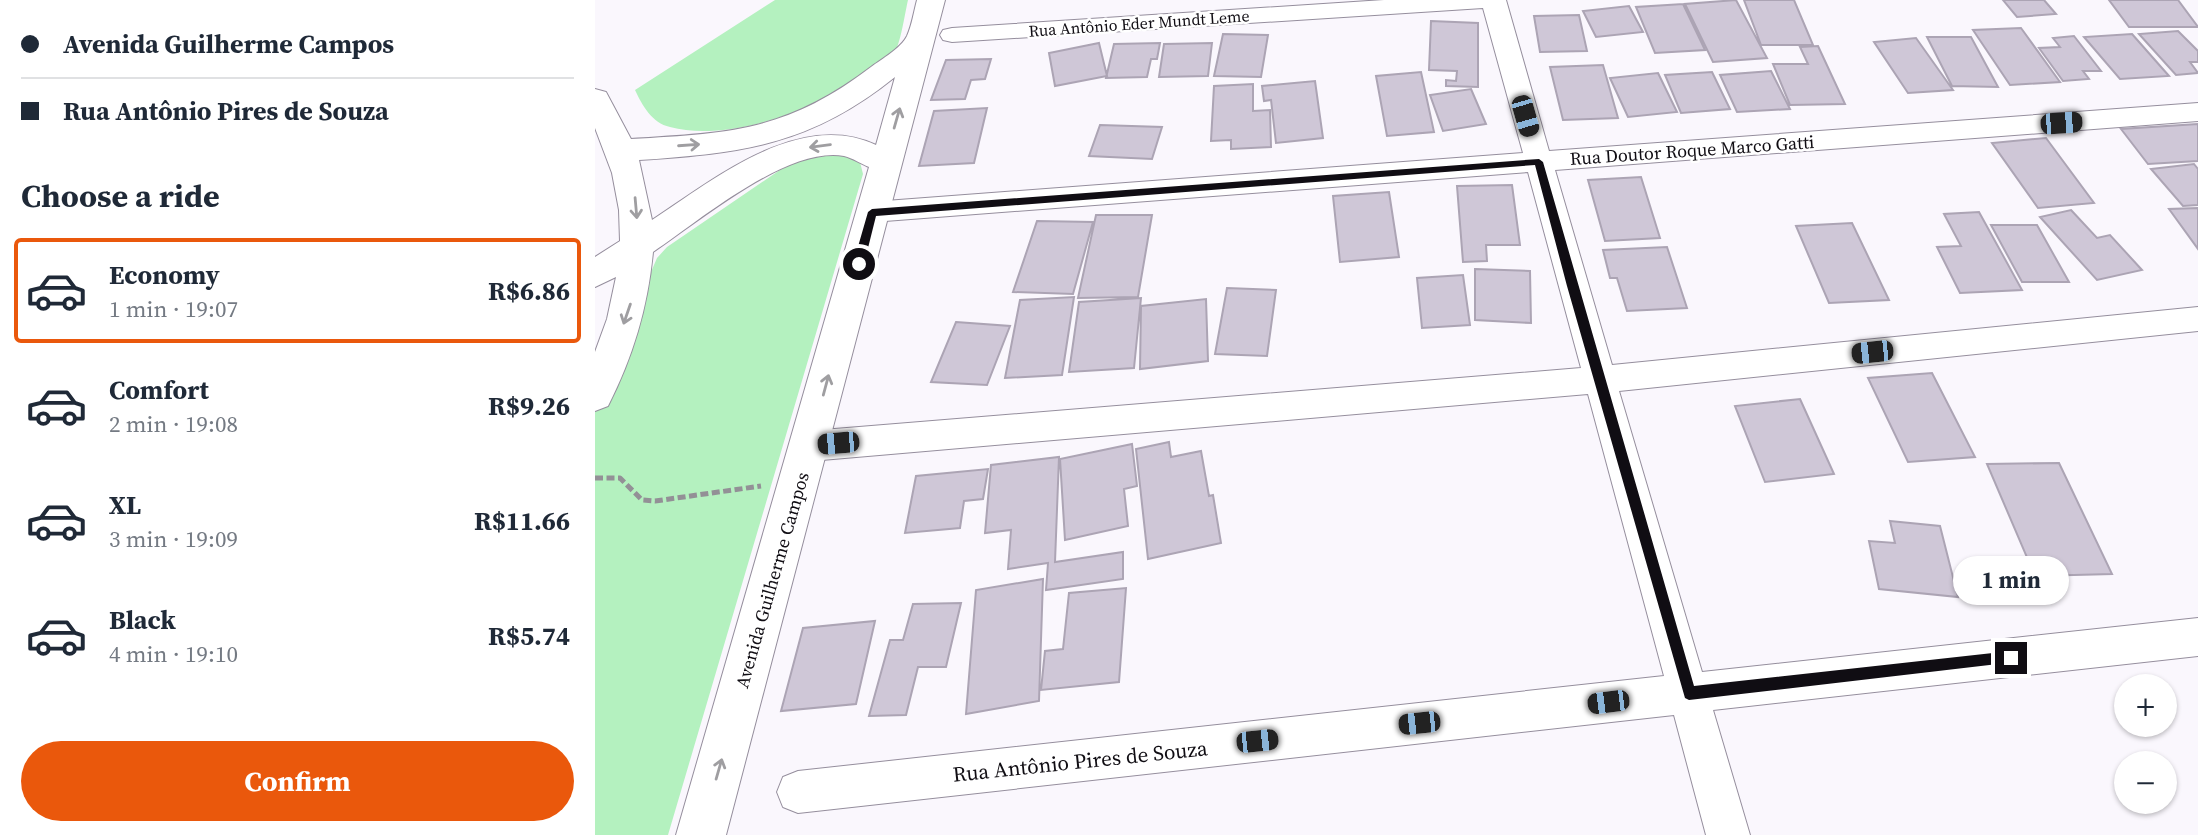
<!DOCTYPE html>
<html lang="en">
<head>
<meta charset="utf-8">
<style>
  :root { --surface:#fff; --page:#f2f2f3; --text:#1f2937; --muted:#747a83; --line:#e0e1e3; --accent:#ea580c }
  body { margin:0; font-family:"Source Serif 4",serif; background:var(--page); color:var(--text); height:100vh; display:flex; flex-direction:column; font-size:26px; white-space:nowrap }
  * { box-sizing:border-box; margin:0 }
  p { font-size:23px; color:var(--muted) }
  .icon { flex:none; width:38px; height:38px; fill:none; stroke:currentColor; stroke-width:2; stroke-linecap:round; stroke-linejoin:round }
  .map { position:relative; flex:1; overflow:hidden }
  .details { display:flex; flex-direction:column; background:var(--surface); width:595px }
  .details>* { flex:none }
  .banner { display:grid; align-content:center; height:154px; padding:0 21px; background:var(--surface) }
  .fabs { position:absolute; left:1519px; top:674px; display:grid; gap:14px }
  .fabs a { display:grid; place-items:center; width:63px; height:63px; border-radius:50%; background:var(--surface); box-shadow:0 2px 5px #0004; font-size:35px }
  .end { position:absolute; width:32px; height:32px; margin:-16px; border:9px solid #100d13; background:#fff; box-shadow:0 0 0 4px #fff }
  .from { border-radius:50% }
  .bubble { position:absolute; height:49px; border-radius:24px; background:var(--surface); box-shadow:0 2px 5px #0004; font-size:23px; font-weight:700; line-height:49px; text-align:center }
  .car { position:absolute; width:21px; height:42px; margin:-21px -10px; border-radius:9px; box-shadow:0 0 5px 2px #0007; background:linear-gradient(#222 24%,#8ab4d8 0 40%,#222 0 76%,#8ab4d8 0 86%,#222 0) }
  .banner b { display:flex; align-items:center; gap:24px; height:66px; font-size:26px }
  .banner b+b { border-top:2px solid var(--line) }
  .banner i { width:18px; height:18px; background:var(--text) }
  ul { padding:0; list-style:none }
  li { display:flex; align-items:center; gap:21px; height:105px; margin:0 14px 10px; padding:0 7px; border:4px solid transparent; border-radius:7px }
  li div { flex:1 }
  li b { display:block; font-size:26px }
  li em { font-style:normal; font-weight:700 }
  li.current { border-color:var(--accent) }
  li>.icon { width:63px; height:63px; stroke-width:1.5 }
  h2 { padding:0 21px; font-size:32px; line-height:84px }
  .action { display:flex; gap:14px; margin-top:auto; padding:14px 21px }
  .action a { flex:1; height:80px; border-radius:42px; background:var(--accent); color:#fff; font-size:28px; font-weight:700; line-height:80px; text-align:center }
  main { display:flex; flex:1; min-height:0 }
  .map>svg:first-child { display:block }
  .green { fill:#b4f1bf }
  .building { fill:#cfc7d7; stroke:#aca4b4; stroke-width:2 }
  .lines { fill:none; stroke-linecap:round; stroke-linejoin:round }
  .minor-casing { stroke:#958e9d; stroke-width:2 }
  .secondary-casing { stroke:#958e9d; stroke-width:2 }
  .path { stroke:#939096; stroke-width:5; stroke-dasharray:8 3.5; stroke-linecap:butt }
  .minor { fill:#fff; fill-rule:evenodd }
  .secondary { fill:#fff; fill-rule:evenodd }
  .oneway { stroke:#9f9ea1 }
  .route { fill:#100d13 }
  .labels { text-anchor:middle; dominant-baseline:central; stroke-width:5; stroke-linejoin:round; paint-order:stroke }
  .far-street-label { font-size:16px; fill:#100d13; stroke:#fff }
  .street-label { font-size:18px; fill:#100d13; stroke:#fff }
  .near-street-label { font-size:21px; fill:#100d13; stroke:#fff }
</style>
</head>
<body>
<main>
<section class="details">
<div class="banner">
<b><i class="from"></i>Avenida Guilherme Campos</b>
<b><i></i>Rua Antônio Pires de Souza</b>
</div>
<h2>Choose a ride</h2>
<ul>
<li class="current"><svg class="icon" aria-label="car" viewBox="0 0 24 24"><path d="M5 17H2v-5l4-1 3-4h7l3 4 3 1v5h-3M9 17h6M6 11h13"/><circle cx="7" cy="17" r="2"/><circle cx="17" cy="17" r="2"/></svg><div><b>Economy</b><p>1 min · 19:07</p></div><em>R$6.86</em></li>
<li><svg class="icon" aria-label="car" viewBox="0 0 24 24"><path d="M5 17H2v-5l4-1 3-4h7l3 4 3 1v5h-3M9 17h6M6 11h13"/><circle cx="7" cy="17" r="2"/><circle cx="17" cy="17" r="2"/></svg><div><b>Comfort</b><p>2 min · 19:08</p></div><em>R$9.26</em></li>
<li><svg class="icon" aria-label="car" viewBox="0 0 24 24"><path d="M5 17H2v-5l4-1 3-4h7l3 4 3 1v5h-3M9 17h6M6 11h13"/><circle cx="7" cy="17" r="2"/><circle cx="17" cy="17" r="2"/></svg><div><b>XL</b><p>3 min · 19:09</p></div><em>R$11.66</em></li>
<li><svg class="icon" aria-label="car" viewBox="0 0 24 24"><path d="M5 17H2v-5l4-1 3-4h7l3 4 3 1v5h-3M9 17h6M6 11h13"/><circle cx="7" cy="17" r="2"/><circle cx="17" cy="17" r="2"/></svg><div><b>Black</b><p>4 min · 19:10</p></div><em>R$5.74</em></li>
</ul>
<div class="action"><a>Confirm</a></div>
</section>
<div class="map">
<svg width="1603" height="835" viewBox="0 0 1603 835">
  <rect width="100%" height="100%" fill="#faf7fd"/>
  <!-- green -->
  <path class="green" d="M180,0H313C310,13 306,41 300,52C297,57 288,62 284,66C237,105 136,144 75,127C57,123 47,105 40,90Z
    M241,151L264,158L268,174L73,835H0V402L62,258L72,247L198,161Z"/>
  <!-- building -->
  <path class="building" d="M1141,0L1172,58L1118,62L1090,4Z
    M1149,0H1199L1218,45H1166Z
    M1408,0H1449L1461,14L1422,17Z
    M1514,0H1583L1603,27H1534Z
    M1088,4L1110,50L1060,53L1041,7Z
    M1034,6L1048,32L1001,37L988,11Z
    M984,15L992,51L945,52L939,16Z
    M836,21L883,23V87L851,86V80L861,81L862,71L834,70Z
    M1426,28L1465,82L1415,85L1378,30Z
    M1583,31L1603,51V62H1595L1603,73L1581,75L1544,34Z
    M628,34L673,35L666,77L619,76Z
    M1537,34L1574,76L1525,79L1489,37Z
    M1479,36L1506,71H1488L1494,79L1468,81L1444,48L1465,47L1458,38Z
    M1332,37H1376L1403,87L1357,86Z
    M1321,38L1358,90L1313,93L1279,42Z
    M504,43L512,76L460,86L454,53Z
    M565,43L562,59H556L552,77L511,78L519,44Z
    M617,43L613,76L564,77L569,44Z
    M1223,46L1250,104L1195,105L1178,64H1213L1205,47Z
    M396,59L390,79L376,80L370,99L336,100L351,60Z
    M1008,65L1023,118L968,120L955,67Z
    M1176,71L1195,109L1142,112L1125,75Z
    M826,72L839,132L792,136L781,76Z
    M1117,72L1135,109L1086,113L1070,75Z
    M1063,73L1082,112L1033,117L1015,78Z
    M720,81L728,138L681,143L676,100L669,101L667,86Z
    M658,84V111L675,110L676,147L636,149V140L616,141L619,86Z
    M876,89L891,124L848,131L835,95Z
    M392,108L379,163L324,166L339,111Z
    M1603,124V161L1553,164L1526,129Z
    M505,125L567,127L557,159L494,156Z
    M1451,138L1499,203L1443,208L1397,143Z
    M1599,164L1603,169V205L1588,206L1556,169Z
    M1046,177L1065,238L1010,241L993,180Z
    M917,185L925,245H891L892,261L868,262L862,186Z
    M794,192L804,257L745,262L738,196Z
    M1603,208V249L1574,209Z
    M1476,210L1502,238L1515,235L1547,270L1502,280L1445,217Z
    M1384,212L1427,290L1365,293L1342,247L1366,246L1349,214Z
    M501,215H557L543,297L483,298Z
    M442,221L498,222L478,294L418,292Z
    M1257,223L1294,300L1234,303L1201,226Z
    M1396,225H1442L1474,282H1427Z
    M1072,247L1092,308L1032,311L1022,278H1015L1008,250Z
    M880,269L935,271L936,323L880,320Z
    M868,275L875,325L827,328L822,278Z
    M632,288L681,290L672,356L620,354Z
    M479,297L467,375L410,378L425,300Z
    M546,298L539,368L474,372L484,302Z
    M611,299L613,361L545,369L546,306Z
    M361,322L415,326L392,385L336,382Z
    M1337,373L1380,457L1313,462L1273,378Z
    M1205,399L1239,474L1170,482L1140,406Z
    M574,442L576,457L606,451L614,496L618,495L626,543L553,559L541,449Z
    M537,444L542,486L529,489L533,526L470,540L465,459Z
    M464,457L460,562L528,552V579L451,590L453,563L413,569L416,530L390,533L396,465Z
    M1464,463L1517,574L1440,576L1392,464Z
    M393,469L388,499L369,501L365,528L310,533L321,476Z
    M1295,521L1345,526L1363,597L1284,589L1274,541L1300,543Z
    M448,579L444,701L371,714L381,590Z
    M531,588L524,682L446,690L450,651L468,649L474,593Z
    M366,603L351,667H323L311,715L274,716L295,640H308L318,604Z
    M280,621L261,704L186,711L208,628Z"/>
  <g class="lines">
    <defs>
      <path id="minor" d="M789,0H911L954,151L1603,103V121L960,170L1017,365L1603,307V331L1024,391L1107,672L1603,618V656L1118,710L1155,835H1111L1079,715L203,813L188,807L182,792L188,777L203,771L1069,676L993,394L215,461L203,456L198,446L203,436L215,431L986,368L933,172L277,222L267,219L263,212L267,205L277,202L928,153L888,8L357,42L348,40L345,35L348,30L357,28Z"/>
      <path id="secondary" d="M322,0H350L131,835H81L274,167C266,164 258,158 249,156C192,146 104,221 58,252C53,307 38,357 13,406L0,411V352L12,319L21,277L0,287V257L25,241L24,210L17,173L0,128V89L11,92L36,139C136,133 192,131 276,67C287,59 306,48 312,36C317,25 319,11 322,0ZM300,77L281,145C204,109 118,180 57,220L44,160C148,153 216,145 300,77Z"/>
    </defs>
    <!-- minor casing -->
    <use href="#minor" class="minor-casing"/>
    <!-- secondary casing -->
    <use href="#secondary" class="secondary-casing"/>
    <!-- path -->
    <path class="path" d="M0,478H25L47,500L60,501L166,486"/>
    <!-- minor -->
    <use href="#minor" class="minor"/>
    <!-- secondary -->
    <use href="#secondary" class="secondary"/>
  </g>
  <!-- one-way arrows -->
  <defs><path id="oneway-shaft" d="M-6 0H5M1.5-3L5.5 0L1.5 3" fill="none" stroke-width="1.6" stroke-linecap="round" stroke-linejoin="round" transform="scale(1.75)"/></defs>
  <g class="oneway">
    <use href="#oneway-shaft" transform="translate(302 118) rotate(-74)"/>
    <use href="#oneway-shaft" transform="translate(94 145) rotate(-4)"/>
    <use href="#oneway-shaft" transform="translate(225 146) rotate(173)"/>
    <use href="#oneway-shaft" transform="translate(41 208) rotate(85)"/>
    <use href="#oneway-shaft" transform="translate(32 314) rotate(109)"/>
    <use href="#oneway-shaft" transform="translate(231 385) rotate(-75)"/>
    <use href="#oneway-shaft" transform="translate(124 769) rotate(-74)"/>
  </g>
  <!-- route -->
  <path class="route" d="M944,159L948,162L1099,686L1416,651L1422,658L1420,662L1094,700L1090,698L972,286L940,165L281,216L269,264L264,268L258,264L273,212L277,209Z"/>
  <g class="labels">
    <!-- far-street labels -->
    <g class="far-street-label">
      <text transform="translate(544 23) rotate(-4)">Rua Antônio Eder Mundt Leme</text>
    </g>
    <!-- street labels -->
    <g class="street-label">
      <text transform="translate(1097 150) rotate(-4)">Rua Doutor Roque Marco Gatti</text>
      <text transform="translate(177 580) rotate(-74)">Avenida Guilherme Campos</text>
    </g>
    <!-- near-street labels -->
    <g class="near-street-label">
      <text transform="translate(485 761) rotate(-6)">Rua Antônio Pires de Souza</text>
    </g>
  </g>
</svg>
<div class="fabs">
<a>+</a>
<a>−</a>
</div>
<i class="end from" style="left:264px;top:264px"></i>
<i class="end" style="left:1416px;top:658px"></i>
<div class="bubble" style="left:1358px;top:556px;width:116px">1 min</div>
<i class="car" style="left:930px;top:116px;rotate:164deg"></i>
<i class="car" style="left:1466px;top:123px;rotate:86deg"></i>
<i class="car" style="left:1277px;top:352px;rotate:264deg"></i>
<i class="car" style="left:243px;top:443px;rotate:265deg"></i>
<i class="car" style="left:1013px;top:702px;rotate:263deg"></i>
<i class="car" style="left:824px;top:723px;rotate:264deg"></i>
<i class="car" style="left:662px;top:741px;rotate:84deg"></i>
</div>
</main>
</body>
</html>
